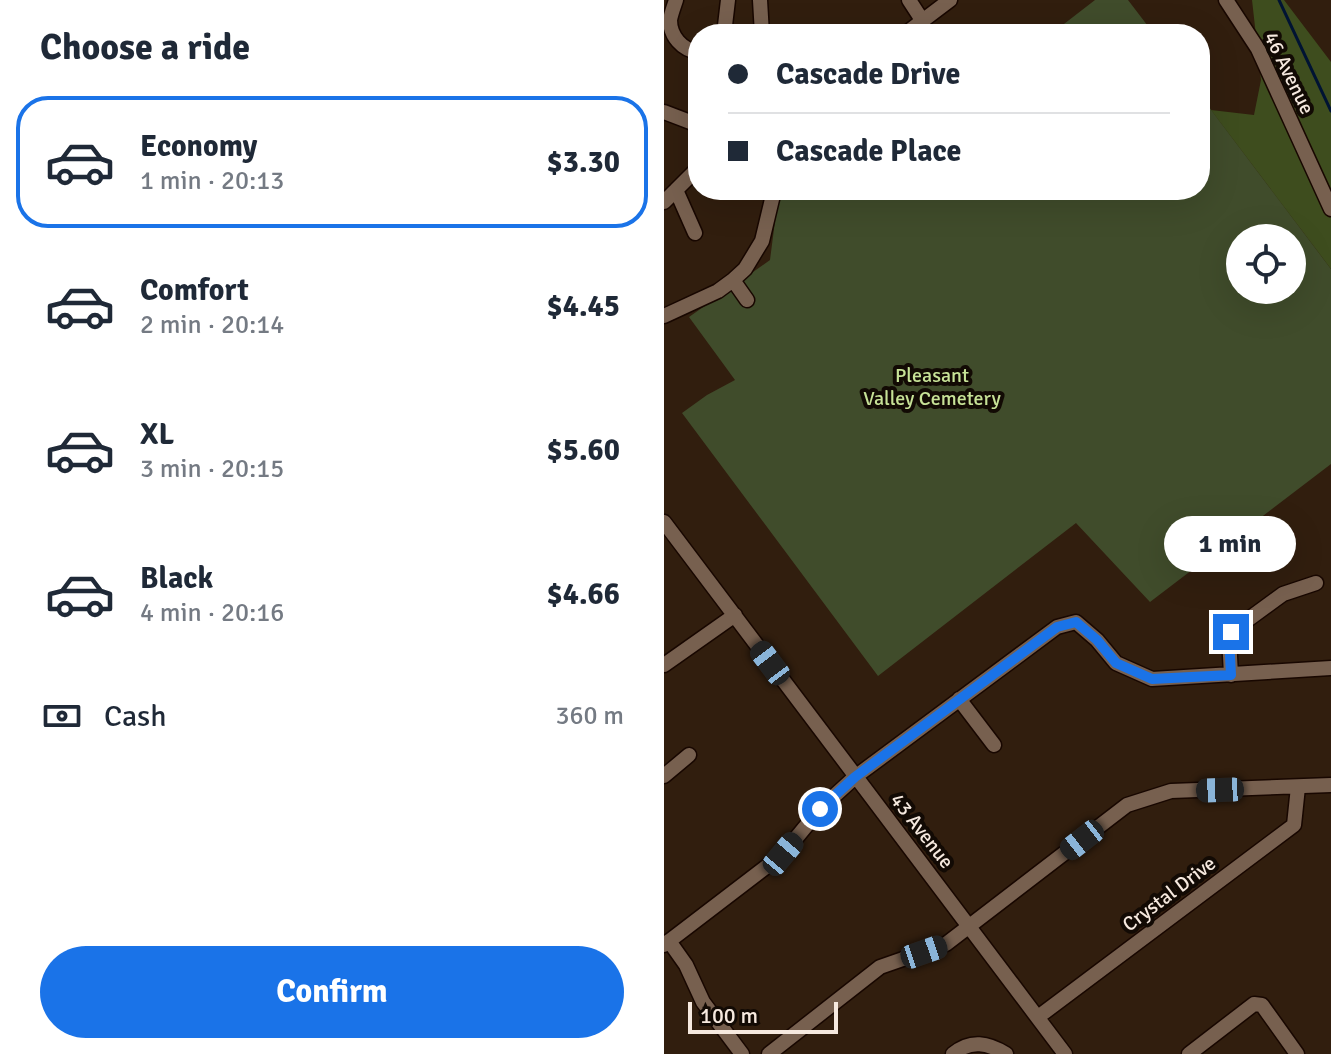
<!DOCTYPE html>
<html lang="en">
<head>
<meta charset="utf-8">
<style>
  :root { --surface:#fff; --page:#f6f6f7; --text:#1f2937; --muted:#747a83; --line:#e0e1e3; --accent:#1a73e8 }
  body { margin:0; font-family:Signika,sans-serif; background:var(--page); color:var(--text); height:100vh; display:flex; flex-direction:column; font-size:30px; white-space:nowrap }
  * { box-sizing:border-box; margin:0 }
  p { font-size:26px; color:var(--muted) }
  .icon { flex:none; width:44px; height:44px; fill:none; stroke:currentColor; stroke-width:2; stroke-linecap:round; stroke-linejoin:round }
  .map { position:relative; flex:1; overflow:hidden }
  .sheet { display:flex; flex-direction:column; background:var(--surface); width:664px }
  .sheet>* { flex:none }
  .hud { position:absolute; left:24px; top:24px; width:522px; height:176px; border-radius:32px; box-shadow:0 8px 32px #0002; display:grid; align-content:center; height:176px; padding:0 40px; background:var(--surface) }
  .tools { position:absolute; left:562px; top:224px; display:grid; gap:16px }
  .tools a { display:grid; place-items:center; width:80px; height:80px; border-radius:50%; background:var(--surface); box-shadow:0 8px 32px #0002; font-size:40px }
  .scale { position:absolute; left:24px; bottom:20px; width:150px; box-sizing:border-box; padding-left:8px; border:4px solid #f6e9df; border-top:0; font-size:22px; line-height:28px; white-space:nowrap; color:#f6e9df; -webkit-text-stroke:6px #120a04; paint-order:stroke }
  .end { position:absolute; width:36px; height:36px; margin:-18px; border:10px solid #1a73e8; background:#fff; box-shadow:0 0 0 4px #fff }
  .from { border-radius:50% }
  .bubble { position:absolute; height:56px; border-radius:28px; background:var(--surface); box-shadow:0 8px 32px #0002; font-size:26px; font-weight:700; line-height:56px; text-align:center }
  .car { position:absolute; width:24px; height:48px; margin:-24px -12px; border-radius:10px; box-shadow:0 0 6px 2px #0007; background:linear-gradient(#222 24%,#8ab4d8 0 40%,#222 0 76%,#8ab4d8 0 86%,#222 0) }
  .hud b { display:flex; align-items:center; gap:28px; height:76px; font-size:30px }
  .hud b+b { border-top:2px solid var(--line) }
  .hud i { width:20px; height:20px; background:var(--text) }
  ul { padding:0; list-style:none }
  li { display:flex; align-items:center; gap:24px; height:132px; margin:0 16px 12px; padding:0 24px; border:4px solid transparent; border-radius:32px }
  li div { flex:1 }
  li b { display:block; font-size:30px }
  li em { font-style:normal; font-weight:700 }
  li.current { border-color:var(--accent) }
  li>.icon { width:72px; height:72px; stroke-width:1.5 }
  h2 { padding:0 40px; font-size:36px; line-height:96px }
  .pay { display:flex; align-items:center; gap:20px; height:88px; padding:0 40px; font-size:30px }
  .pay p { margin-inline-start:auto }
  .primary-button { display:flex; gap:16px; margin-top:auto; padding:16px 40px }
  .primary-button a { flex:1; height:92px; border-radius:48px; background:var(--accent); color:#fff; font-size:32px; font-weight:700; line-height:92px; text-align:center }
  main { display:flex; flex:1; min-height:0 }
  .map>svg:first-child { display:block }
  .green { fill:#404c2b; fill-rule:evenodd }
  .forest { fill:#3e4d1e }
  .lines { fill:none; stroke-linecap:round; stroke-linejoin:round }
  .stream { stroke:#001333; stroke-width:3 }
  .minor-casing { stroke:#180700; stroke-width:17 }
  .minor { stroke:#77604f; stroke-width:14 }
  .route { stroke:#1a73e8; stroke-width:10 }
  .labels { text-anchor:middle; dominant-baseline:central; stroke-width:8; stroke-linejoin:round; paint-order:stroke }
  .street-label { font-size:20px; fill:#f6e9df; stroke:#120a04 }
  .park-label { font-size:20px; fill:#c7e297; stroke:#120a04 }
</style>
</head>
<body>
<main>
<section class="sheet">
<h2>Choose a ride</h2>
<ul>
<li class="current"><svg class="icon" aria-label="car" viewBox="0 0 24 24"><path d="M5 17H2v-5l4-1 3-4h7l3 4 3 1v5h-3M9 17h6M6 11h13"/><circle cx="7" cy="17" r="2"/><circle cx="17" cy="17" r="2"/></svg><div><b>Economy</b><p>1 min · 20:13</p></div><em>$3.30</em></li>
<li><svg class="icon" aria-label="car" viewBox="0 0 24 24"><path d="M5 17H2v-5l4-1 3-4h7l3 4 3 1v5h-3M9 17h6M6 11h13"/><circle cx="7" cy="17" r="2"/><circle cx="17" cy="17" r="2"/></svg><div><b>Comfort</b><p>2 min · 20:14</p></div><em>$4.45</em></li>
<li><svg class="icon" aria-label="car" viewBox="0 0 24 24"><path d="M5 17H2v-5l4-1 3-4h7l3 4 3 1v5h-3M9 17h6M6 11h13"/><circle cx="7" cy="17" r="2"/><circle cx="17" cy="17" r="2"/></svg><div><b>XL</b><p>3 min · 20:15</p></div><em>$5.60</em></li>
<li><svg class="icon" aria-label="car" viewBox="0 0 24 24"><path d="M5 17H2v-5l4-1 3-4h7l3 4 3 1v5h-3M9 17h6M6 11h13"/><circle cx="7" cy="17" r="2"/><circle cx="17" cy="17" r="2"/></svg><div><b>Black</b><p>4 min · 20:16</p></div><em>$4.66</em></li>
</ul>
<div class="pay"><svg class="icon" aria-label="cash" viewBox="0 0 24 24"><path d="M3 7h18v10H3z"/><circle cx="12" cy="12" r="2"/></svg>Cash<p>360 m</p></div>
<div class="primary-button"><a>Confirm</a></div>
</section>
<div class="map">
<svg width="667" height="1054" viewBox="0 0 667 1054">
  <rect width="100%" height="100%" fill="#311e0e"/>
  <!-- green -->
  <path class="green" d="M431,0H464L490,34H387Z
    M536,95L667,269V464L486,602L412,523L214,676L18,413L43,395L71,380L25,317L106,260L115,190H536ZM576,238H628V290H576Z"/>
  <!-- forest -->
  <path class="forest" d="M588,0H620L667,62V269L547,110L590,115L597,80Z"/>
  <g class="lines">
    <!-- stream -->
    <path class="stream" d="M615,0L667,111"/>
    <defs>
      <path id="minor" d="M12,0C10,6 7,14 6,20C6,36 18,50 34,52
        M96,0L98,34
        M245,0L258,20
        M562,0L594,49L667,209
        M60,34L64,0
        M241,34L286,0
        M0,112L34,125
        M12,190L31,233
        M0,202L34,168
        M69,280L83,300
        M0,316L54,291L69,280L81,269L98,241L109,195V190
        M0,522L401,1054
        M0,665L71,615
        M567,675L565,637L567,632L619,594L652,583
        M295,699L330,745
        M0,776L25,755
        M5,941L22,965L39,1002L78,1054
        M0,945L119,854L156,809L191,777L393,627L412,622L433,640L452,663L488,679L667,668
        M374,1017L630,825L634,787
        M105,1054L216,967L282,944L463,805L507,791L667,785
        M289,1054C307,1039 324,1043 342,1054
        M525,1054L590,1004L598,1005L633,1054"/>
    </defs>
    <!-- minor casing -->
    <use href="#minor" class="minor-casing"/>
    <!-- minor -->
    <use href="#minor" class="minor"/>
  </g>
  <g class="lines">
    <!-- route -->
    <path class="route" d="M156,809L191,777L393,627L412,622L433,640L452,663L488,679L567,675L565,637L567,632"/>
  </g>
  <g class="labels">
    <!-- street labels -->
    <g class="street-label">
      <text transform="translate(625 73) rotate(64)">46 Avenue</text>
      <text transform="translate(258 831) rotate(52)">43 Avenue</text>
      <text transform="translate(505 894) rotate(-37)">Crystal Drive</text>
    </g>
    <!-- park labels -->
    <g class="park-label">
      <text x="268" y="375">Pleasant<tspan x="268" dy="23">Valley Cemetery</tspan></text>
    </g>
  </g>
</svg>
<div class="tools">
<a><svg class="icon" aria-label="locate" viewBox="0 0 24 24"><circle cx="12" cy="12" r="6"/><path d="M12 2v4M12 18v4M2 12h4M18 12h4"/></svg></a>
</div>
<div class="scale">100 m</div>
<i class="end from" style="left:156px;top:809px"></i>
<i class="end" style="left:567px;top:632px"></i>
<div class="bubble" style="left:500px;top:516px;width:132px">1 min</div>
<i class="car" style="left:106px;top:663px;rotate:323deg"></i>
<i class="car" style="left:556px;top:790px;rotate:268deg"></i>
<i class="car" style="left:418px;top:840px;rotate:232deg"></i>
<i class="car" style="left:119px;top:854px;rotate:40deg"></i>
<i class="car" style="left:260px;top:952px;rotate:71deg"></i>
<div class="hud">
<b><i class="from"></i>Cascade Drive</b>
<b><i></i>Cascade Place</b>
</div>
</div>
</main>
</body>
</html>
